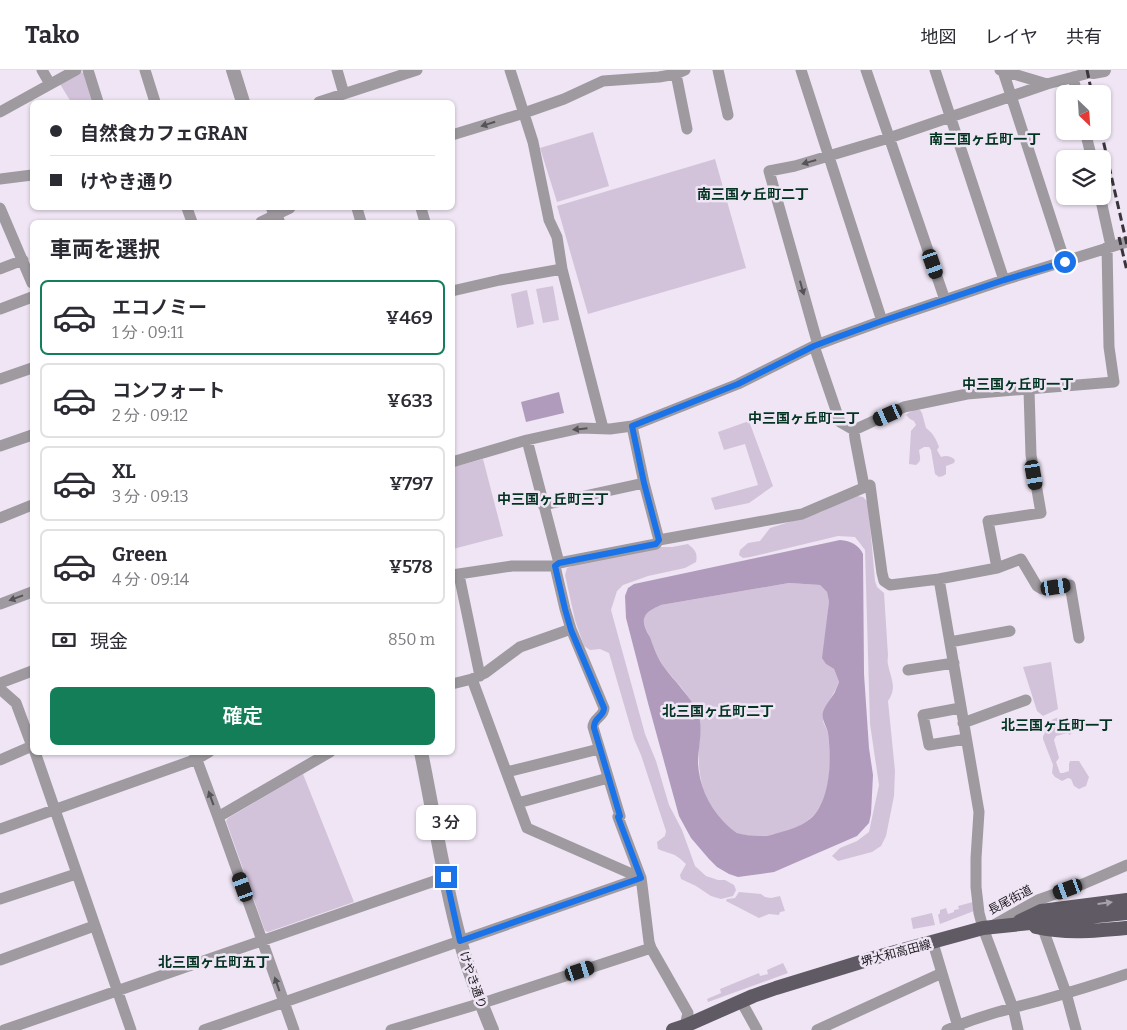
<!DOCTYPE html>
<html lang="ja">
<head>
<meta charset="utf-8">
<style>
  :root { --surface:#fff; --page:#f7f7f7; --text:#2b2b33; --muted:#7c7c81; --line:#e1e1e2; --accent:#147e58 }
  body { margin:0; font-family:Bitter,"Noto Sans JP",serif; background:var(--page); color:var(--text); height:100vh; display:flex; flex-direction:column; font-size:19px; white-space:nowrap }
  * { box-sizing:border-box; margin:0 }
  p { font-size:16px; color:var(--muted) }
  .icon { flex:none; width:28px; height:28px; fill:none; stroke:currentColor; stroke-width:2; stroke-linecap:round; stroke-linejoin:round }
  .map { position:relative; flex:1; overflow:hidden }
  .side { position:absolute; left:30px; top:150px; width:425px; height:535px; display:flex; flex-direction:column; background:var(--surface); border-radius:8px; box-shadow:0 1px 4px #0004 }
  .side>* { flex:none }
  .banner { position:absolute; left:30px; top:30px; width:425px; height:110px; border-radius:8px; box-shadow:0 1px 4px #0004; display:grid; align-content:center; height:110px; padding:0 20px; background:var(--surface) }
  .needle { width:32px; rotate:155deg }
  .controls { position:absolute; left:1056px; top:15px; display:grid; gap:10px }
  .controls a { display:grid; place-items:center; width:55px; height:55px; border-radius:8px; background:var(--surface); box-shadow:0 1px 4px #0004; font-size:25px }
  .end { position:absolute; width:22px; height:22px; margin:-11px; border:6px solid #1a73e8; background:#fff; box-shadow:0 0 0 2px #fff }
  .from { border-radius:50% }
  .bubble { position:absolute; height:35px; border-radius:8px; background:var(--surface); box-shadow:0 1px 4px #0004; font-size:16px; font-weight:600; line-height:35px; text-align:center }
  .car { position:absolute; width:15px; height:30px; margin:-15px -8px; border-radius:6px; box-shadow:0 0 4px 1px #0007; background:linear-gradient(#222 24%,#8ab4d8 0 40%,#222 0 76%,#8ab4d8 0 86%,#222 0) }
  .banner b { display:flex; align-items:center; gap:18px; height:48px; font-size:19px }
  .banner b+b { border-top:1px solid var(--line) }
  .banner i { width:12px; height:12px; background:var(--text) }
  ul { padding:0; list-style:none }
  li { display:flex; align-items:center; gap:15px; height:75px; margin:0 10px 8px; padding:0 10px; border:2px solid var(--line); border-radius:8px }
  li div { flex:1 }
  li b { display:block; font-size:19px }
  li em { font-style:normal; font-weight:600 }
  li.on { border-color:var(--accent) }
  li>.icon { width:45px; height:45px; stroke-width:1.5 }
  h2 { padding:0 20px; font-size:22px; line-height:60px }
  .pay { display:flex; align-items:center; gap:12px; height:55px; padding:0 20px; font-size:19px }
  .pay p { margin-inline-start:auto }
  .cta { display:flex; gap:10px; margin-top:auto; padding:10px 20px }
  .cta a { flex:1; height:58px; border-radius:8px; background:var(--accent); color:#fff; font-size:20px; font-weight:600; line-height:58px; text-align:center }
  header { display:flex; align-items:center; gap:30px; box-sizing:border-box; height:70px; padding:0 25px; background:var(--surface); border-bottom:1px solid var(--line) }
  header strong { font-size:24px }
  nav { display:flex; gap:28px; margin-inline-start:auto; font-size:18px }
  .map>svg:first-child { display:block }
  .green { fill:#d2c3db }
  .water { fill:#b09bbc; fill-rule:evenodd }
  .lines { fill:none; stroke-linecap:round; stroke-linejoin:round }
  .minor { stroke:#9e9aa0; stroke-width:11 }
  .tertiary { stroke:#9e9aa0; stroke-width:14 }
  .primary { stroke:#605a64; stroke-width:14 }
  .rail { stroke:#39353b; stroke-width:3; stroke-dasharray:8 4; stroke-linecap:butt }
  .oneway { fill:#565358 }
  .oneway2 { fill:#a8a0ac }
  .route { stroke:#1a73e8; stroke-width:6 }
  .labels { text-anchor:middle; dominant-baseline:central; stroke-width:5; stroke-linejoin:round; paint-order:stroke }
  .street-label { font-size:12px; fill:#1c191e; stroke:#efe5f4 }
  .neighbourhood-label { font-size:14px; font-weight:bold; fill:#033422; stroke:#efe5f4 }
</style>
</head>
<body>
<header>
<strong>Tako</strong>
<nav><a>地図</a><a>レイヤ</a><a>共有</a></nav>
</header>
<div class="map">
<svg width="1127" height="960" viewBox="0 0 1127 960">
  <rect width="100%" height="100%" fill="#efe5f4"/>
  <!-- green -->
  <path class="green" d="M81,2L85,4L94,32H71L60,14Z
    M593,62L609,116L557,132L540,78Z
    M715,89L746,198L588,244L557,136Z
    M553,216L559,250L543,253L536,219Z
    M527,220L534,254L517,258L511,224Z
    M917,339L920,340L922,343L926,358C933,363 936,369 939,377L937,380L941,387C946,385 951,386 955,390L954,393L946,396V404L943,406L939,407L935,404L931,380L929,377H924L919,380C920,387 922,391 916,395L909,394L911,361L916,355L914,351L910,349L906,345L908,343Z
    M749,351L773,416L749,433L715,440L711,428L758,415L745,374L724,380L718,362Z
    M483,389L503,466L453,479V397Z
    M857,426L863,427L868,432L875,511L877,517L884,523L888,585C888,588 887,591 888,594C890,607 898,617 888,631L895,701L894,726L886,766L881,776L872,782L838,791L832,786L840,778L857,771L869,762L879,715L870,654L865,480L855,467L838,466L750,487L743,488L739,485L740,480L748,473L760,471L770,458L821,442L840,433Z
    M688,474C695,480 698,483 696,492L685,498L648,506L623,515L617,521L611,540L645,664L656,691L669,735L682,760L695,796L706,806L718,810H725L734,815L736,820L733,826L721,829L711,826L696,816L681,809L680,805L686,794C674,782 672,785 658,779L657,772L665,766L666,761L641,685L634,669L609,583L600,579L590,580L584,576L575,550L565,505L567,498L591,489L661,477H672Z
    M789,513L820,515L827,522L829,532L826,594L834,599L839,612C835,623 822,639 823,650C823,654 828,659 828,664C831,688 832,717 819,738C806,761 761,772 737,763C726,758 715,743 709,733C700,715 698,697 699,678C699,671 701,662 700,655C698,648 695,640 692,634C685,618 669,606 660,591C656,584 653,575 650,567C647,561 643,555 644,549C646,541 655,538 661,535Z
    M1051,592L1058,639L1043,646L1037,641L1023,597Z
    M1064,647L1072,661L1071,664L1069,665L1068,663L1056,666L1054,670L1059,688L1056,692L1060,703H1063L1069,701V694L1070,691H1079L1089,707L1086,716L1079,719L1074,716L1071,709L1068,708L1062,711L1055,707L1052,703L1053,695L1043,669V666L1045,663L1043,654L1056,648Z
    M303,704L354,832L268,862L265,861L226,751L228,748Z
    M739,822L761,824L765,827L771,828L780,826L785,841L780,842L779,845L769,844L759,848L726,831L727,829L735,828Z
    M973,832L974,841L940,854L938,845L940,843V840L946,838L948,844L954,842V840L959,839L958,836Z
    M932,843L935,855L913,859L911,848Z
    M783,893L788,903L708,932L707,929L721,923L720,919L759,903L760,906L768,904L767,900Z"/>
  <!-- water -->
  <path class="water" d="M559,322L564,343L526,352L521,332Z
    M840,470C851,471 859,475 863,484L864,604L869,678L873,705L871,744L869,753L857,766L774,802L738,807L729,804L717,797L709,789L691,768L679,746L648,633L626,548L625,526L628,518L634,514ZM789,513L820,515L827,522L829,532L822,588L826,594L834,599L839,612C838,615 836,619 835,622C831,629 825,635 823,642C821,650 827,656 828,663C831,686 831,717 819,738C810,755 789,760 771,765C761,767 747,766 737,763C732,760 727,755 723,751C708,735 699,714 698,693C698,679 703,660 699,647C694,628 671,609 660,591C656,584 653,575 650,567C647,562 643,555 644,549C646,541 655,538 661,535Z"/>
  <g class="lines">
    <!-- minor -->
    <path class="minor" d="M42,0L50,14
      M88,0L98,32
      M145,0L155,32
      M337,0L344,24
      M510,0L533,72L549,150L557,167L562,199L603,358
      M718,0L728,45
      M801,0L882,251
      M866,0L945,230
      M935,0L1004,210
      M1000,0L1047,14
      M1003,1L1065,192
      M676,4L687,59
      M1073,7L1077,24
      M319,32L417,0
      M0,42L76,0
      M1085,61L1092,89
      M452,65L524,43L564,29L603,11L659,7L676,4L685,0
      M0,109L32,105
      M1100,126L1111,176
      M0,138L32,213
      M187,138L192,152
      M357,138L361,152
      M421,138L425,152
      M261,152L290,138
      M0,199L23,190
      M452,221L500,210L562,199
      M0,239L32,227
      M818,275L769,101L795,96L889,68L1047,14L1093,2
      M814,276L840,352L854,360L904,337L967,324L1114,312L1109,277L1107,177
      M0,309L32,298
      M632,356L644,413L659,470
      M854,360L855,369L864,416
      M527,370L559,493
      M0,376L32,365
      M452,392L527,370L581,358L610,359L632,356L738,314L814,276L835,268L882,251L1004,210L1127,172
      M543,435L644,413
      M0,448L32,435
      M997,498L1021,489L1037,516L1042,519L1070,515L1079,568
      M452,505L512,496H555
      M459,505L480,606
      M939,509L979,742L976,788V817L979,843L983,858L1013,938L1018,960
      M0,534L32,522
      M950,572L1010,561
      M908,600L954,593
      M472,609L527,758L641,808
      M0,613L32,601
      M452,614L472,609L485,603L520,577L571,559
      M0,619L16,633L32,676
      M960,638L923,645L929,675L966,669
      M963,653L1026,630
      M35,682L131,960
      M194,682L218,747L294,960
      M0,690L32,676
      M507,702L599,679
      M518,733L608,708
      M218,747L330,682
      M0,759L197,689L209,682
      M0,829L76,804
      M992,856L1038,830L1083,814L1127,795
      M1043,859L1066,923L1076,960
      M933,873L959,960
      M0,890L94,856
      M741,931L757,960
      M4,960L446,807
      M204,960L641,808
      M391,960L492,930L651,878
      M684,960L688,943L651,878L649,872L642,815L641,808L618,747L620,746L593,657C593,648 604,647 604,638L571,559L565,539L555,496L559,493L656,474L659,470L802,444L870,415L882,503L884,511L890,515L939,509L997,498L988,451L1041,443L1031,385L1029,320
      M817,960L942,903
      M947,960C976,947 1008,939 1039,931C1068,923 1098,914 1127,904"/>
    <!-- tertiary -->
    <path class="tertiary" d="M233,0L243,32
      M1093,2L1104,0
      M273,138L278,152
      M421,682C434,745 443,808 460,870C468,900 480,931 492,960"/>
    <!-- primary -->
    <path class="primary" d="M1020,851L1041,841L1127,830
      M1036,857C1066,864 1096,861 1127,858
      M673,960L685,956L753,926L776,918L877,887L983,858L1127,843"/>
    <!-- rail -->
    <path class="rail" d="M1087,0L1092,24
      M1101,61L1127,175
      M1119,167L1127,201"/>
  </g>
  <!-- one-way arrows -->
  <defs><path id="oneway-solid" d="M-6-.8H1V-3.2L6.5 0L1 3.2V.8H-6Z" transform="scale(1.25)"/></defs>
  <g class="oneway">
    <use href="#oneway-solid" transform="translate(488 54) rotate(163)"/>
    <use href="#oneway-solid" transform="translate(809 92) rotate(164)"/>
    <use href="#oneway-solid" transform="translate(802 218) rotate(74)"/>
    <use href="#oneway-solid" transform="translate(580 359) rotate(174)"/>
    <use href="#oneway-solid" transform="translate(16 528) rotate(160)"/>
    <use href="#oneway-solid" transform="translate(211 728) rotate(-110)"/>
    <use href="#oneway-solid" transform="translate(277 914) rotate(-109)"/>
  </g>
  <use class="oneway2" href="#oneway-solid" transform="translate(1105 833) rotate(-7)"/>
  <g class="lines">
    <!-- route -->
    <path class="route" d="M446,807L460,871L641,808L618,747L620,746L594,658C593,648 604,647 604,638L571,560L565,539L555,496L559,493L656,474L659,470L644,413L632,356L738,314L814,276L835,268L882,251L1004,210L1065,192"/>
  </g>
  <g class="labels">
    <!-- street labels -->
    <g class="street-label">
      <text transform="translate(1010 830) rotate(-28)">長尾街道</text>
      <text transform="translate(896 883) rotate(-15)">堺大和高田線</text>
      <text transform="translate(473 910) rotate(71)">けやき通り</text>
    </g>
    <!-- neighbourhood labels -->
    <g class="neighbourhood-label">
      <text x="985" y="69">南三国ヶ丘町一丁</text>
      <text x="753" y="124">南三国ヶ丘町二丁</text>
      <text x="1018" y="314">中三国ヶ丘町一丁</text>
      <text x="804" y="348">中三国ヶ丘町二丁</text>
      <text x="553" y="429">中三国ヶ丘町三丁</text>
      <text x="718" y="641">北三国ヶ丘町二丁</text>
      <text x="1057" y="655">北三国ヶ丘町一丁</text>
      <text x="214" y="892">北三国ヶ丘町五丁</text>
    </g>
  </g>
</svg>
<div class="controls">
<a><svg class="needle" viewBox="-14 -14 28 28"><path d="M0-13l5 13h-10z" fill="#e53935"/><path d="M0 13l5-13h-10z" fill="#7c7c81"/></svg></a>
<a><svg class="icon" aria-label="layers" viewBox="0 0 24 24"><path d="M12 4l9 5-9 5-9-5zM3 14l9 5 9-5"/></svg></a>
</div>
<i class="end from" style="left:1065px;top:192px"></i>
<i class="end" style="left:446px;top:807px"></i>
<div class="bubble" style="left:416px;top:735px;width:60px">3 分</div>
<i class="car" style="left:933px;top:194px;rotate:161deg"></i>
<i class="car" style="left:888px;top:345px;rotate:246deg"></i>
<i class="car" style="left:1034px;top:405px;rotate:170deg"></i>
<i class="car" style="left:1056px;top:517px;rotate:81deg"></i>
<i class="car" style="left:243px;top:817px;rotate:340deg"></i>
<i class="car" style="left:1068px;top:819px;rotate:250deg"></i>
<i class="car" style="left:580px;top:901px;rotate:72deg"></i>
<div class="banner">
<b><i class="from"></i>自然食カフェGRAN</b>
<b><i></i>けやき通り</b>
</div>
<section class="side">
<h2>車両を選択</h2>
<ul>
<li class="on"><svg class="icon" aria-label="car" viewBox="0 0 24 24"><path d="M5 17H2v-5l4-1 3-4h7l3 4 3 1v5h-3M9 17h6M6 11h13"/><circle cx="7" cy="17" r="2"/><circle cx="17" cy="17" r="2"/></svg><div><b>エコノミー</b><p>1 分 · 09:11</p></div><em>¥469</em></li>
<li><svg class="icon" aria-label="car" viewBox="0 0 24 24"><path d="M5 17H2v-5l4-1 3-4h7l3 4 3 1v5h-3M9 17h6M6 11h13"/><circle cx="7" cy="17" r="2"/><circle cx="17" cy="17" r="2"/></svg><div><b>コンフォート</b><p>2 分 · 09:12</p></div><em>¥633</em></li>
<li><svg class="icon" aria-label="car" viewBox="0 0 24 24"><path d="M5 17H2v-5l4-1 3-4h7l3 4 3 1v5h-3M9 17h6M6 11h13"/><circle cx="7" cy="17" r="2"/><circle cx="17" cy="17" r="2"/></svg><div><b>XL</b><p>3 分 · 09:13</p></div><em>¥797</em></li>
<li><svg class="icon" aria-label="car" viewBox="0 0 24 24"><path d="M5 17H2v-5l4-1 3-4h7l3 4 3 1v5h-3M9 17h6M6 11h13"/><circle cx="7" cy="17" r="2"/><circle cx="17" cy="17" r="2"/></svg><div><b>Green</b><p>4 分 · 09:14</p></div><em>¥578</em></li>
</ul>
<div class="pay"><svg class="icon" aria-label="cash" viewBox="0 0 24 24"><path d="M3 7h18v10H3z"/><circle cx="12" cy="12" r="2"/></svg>現金<p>850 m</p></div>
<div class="cta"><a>確定</a></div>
</section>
</div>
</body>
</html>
